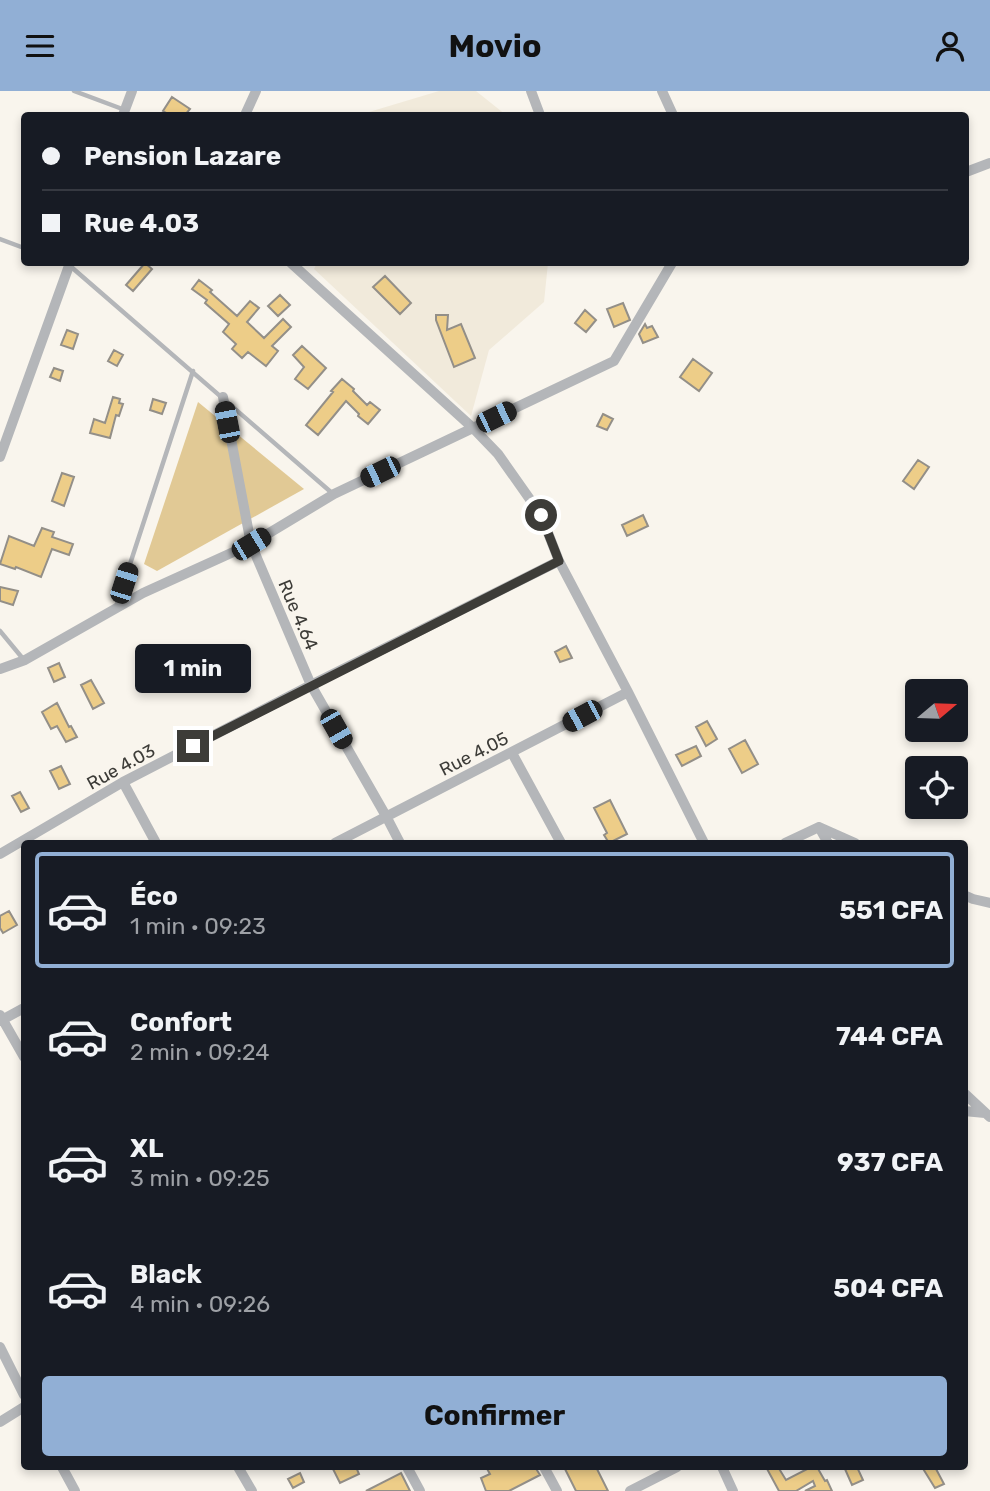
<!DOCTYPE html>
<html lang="fr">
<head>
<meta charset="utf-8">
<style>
  :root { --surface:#171b24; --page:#20242c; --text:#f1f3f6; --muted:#9ea1a6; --line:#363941; --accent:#91afd5 }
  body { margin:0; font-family:Rubik,sans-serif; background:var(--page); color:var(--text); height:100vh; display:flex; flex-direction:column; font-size:26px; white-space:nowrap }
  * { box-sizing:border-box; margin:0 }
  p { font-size:23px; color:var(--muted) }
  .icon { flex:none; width:38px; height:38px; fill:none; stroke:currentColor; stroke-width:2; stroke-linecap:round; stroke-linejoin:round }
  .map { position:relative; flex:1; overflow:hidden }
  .details { position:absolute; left:21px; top:749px; width:947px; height:630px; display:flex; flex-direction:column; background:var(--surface); border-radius:7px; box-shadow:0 4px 10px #0003 }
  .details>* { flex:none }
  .guide { position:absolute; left:21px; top:21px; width:948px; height:154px; border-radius:7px; box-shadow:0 4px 10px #0003; display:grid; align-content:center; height:154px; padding:0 21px; background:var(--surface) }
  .needle { width:46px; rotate:71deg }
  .controls { position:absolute; left:905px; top:588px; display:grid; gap:14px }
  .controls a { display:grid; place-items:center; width:63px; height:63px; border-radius:7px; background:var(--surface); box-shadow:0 4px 10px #0003; font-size:35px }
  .end { position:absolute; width:32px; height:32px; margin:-16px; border:9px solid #3d3c38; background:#fff; box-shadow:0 0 0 4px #fff }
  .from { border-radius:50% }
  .bubble { position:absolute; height:49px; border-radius:7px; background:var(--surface); box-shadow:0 4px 10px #0003; font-size:23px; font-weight:700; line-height:49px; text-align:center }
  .car { position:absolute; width:21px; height:42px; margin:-21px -10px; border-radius:9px; box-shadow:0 0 5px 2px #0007; background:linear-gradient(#222 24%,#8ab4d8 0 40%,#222 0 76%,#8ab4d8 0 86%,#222 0) }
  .guide b { display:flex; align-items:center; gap:24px; height:66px; font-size:26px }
  .guide b+b { border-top:2px solid var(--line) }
  .guide i { width:18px; height:18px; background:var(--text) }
  ul { padding:12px 0 0; list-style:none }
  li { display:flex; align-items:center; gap:21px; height:116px; margin:0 14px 10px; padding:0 7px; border:4px solid transparent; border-radius:7px }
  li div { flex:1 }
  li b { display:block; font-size:26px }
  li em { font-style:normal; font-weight:700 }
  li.current { border-color:var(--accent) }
  li>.icon { width:63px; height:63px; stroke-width:1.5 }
  .action { display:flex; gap:14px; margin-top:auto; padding:14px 21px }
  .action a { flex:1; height:80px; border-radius:7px; background:var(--accent); color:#111; font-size:28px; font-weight:700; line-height:80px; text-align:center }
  header { display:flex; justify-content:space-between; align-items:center; height:91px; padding:0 21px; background:var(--accent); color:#111; font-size:32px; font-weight:700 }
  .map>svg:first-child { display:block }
  .built { fill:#f1eadb }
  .green { fill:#e1c995 }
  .building { fill:#edcd88; stroke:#938f88; stroke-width:2 }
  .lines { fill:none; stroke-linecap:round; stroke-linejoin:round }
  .service { stroke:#b4b6b9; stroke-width:4.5 }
  .minor { stroke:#b4b6b9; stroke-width:10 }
  .route { stroke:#3d3c38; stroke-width:9 }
  .labels { text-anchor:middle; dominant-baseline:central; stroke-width:5; stroke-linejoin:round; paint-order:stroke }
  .street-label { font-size:18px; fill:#3d3c38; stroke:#f9f5ed }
</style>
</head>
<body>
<header><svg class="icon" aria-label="menu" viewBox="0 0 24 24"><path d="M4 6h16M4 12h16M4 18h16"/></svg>Movio<svg class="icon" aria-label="person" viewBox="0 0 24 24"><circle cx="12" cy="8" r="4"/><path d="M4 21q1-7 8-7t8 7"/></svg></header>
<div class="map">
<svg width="990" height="1400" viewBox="0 0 990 1400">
  <rect width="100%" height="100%" fill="#f9f5ed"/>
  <!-- built -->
  <path class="built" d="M439,0H476L506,24H359Z
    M317,172H548L544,211L489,259L471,325L314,178Z"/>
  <!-- green -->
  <path class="green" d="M198,311L304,398L157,480L144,473Z"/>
  <!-- building -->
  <path class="building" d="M172,6L190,18L185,24H170L163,20Z
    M145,172L152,178L133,200L126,194Z
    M385,185L411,212L400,223L373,196Z
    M199,189L212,199L210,201L237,225L250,210L259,217L247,231L264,247L283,228L291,236L272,255L278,260L266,275L248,261L242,267L232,258L236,253L223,241L229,233L205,212L207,209L192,198Z
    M280,204L290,214L278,225L268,215Z
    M623,212L630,229L614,236L607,218Z
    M585,219L596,229L586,241L575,232Z
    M436,224H448L447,239L461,233L475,267L454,276L436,229Z
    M645,233L647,237L652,235L658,246L643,252L639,243Z
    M67,239L78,243L73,258L61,254Z
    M302,255L326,277L308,298L295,288L304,276L293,264Z
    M114,259L123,264L117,275L108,270Z
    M693,268L712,282L699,300L680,286Z
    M54,277L63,280L60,290L50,286Z
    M342,288L354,298L353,300L367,314L370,311L380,319L368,333L358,325L359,323L346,310L318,344L306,334L333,301L331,300Z
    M113,306L120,308L119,312L123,313L119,325L116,324L110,347L90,342L94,328L105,332Z
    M153,308L166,312L162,323L150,319Z
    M603,323L613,328L607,339L597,335Z
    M918,369L929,376L914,398L903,390Z
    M62,382L74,386L64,415L52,410Z
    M643,424L648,435L627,445L622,434Z
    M42,437L54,441L52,446L73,453L69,464L52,458L41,486L16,476L15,478L0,473L9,445L34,455Z
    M0,496L18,500L13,514L0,510Z
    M566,555L572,567L560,571L555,561Z
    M59,572L65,586L54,591L48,577Z
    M91,589L104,612L93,618L81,594Z
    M57,612L69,636L71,635L77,646L66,651L57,635L51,638L42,621Z
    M707,630L717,648L706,655L696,636Z
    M745,649L758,673L742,682L729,658Z
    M696,655L701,665L682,675L676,664Z
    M61,675L70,693L59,698L50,680Z
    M20,701L29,717L21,721L12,705Z
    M610,709L627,743L609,752L604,744L607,742L594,717Z
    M9,820L17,834L3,842L0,837V825Z
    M332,1376H356L359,1383L340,1392Z
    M486,1376H535L540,1384L509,1400H486L481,1387L490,1383Z
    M564,1376H596L608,1400H576Z
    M766,1376H778L786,1389L811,1376H817L825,1390L827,1389L832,1400H805L815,1395L813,1390L796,1400H779Z
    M851,1376H857L863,1389L852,1394L845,1378Z
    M922,1376H935L944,1393L935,1397Z
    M300,1382L304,1391L293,1397L288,1388Z
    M401,1382L410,1400H366Z"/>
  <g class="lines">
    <!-- service -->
    <path class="service" d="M74,0L125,19
      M0,148L24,157
      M61,172L69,174L332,402
      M116,516L193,280
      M0,540L24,569"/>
    <!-- minor -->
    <path class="minor" d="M531,0L540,24
      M662,0L673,24
      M123,24L132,0
      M245,24L256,0
      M966,81L990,72
      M291,172L473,337L498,363L541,424L559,470L628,601L704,752
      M223,306L251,453L311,594L386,725L400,752
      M0,366L70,172
      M0,578L25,569L143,502L251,453L334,403L614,270L672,172
      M512,662L561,752
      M123,691L156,752
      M819,736L855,752
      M819,736L828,752
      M335,752L628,601
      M785,752L819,736
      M0,763L123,691L311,594L559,470
      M964,804L973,808L990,812
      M0,924L24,966
      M0,930L24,917
      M964,1002L990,1026
      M964,1020L985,1022
      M0,1256L24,1304
      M0,1331L24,1316
      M62,1376L75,1400
      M238,1376L252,1400
      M407,1376L420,1400
      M544,1376L557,1400
      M722,1376L733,1400
      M630,1400L677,1376"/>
  </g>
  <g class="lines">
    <!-- route -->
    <path class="route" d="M193,655L559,470L541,424"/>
  </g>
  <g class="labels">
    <!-- street labels -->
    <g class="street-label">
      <text transform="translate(298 524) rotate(67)">Rue 4.64</text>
      <text transform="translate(474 663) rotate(-27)">Rue 4.05</text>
      <text transform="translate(121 676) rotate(-29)">Rue 4.03</text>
    </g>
  </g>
</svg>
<div class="controls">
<a><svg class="needle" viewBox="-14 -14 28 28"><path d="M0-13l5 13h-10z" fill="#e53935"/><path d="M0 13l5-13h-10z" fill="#9ea1a6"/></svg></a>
<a><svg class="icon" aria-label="locate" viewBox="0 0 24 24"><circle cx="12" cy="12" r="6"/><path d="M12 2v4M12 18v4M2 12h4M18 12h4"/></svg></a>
</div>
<i class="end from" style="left:541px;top:424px"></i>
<i class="end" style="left:193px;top:655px"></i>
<div class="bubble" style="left:135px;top:553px;width:116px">1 min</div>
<i class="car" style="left:496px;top:326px;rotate:64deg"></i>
<i class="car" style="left:227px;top:331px;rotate:349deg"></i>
<i class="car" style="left:380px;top:381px;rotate:244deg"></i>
<i class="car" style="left:251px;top:453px;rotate:59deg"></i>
<i class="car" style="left:124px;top:492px;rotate:18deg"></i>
<i class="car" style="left:582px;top:625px;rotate:242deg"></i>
<i class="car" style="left:336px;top:638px;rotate:150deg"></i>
<div class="guide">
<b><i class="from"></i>Pension Lazare</b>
<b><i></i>Rue 4.03</b>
</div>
<section class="details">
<ul>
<li class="current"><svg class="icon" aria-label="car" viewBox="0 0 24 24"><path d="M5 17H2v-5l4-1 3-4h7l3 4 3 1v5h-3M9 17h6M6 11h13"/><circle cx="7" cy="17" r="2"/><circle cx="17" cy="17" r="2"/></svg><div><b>Éco</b><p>1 min · 09:23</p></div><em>551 CFA</em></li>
<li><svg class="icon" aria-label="car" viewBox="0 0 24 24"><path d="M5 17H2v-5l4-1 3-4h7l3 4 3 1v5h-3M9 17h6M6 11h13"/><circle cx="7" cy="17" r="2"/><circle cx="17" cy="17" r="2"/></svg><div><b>Confort</b><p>2 min · 09:24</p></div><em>744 CFA</em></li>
<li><svg class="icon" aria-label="car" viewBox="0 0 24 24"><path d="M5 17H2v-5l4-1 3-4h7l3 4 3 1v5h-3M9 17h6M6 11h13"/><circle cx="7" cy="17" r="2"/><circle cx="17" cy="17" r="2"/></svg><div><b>XL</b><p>3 min · 09:25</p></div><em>937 CFA</em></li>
<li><svg class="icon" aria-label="car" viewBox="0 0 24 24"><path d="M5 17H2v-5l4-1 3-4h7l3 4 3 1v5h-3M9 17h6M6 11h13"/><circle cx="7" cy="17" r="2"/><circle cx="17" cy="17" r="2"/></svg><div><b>Black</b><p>4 min · 09:26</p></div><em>504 CFA</em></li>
</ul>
<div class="action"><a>Confirmer</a></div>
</section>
</div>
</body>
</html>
